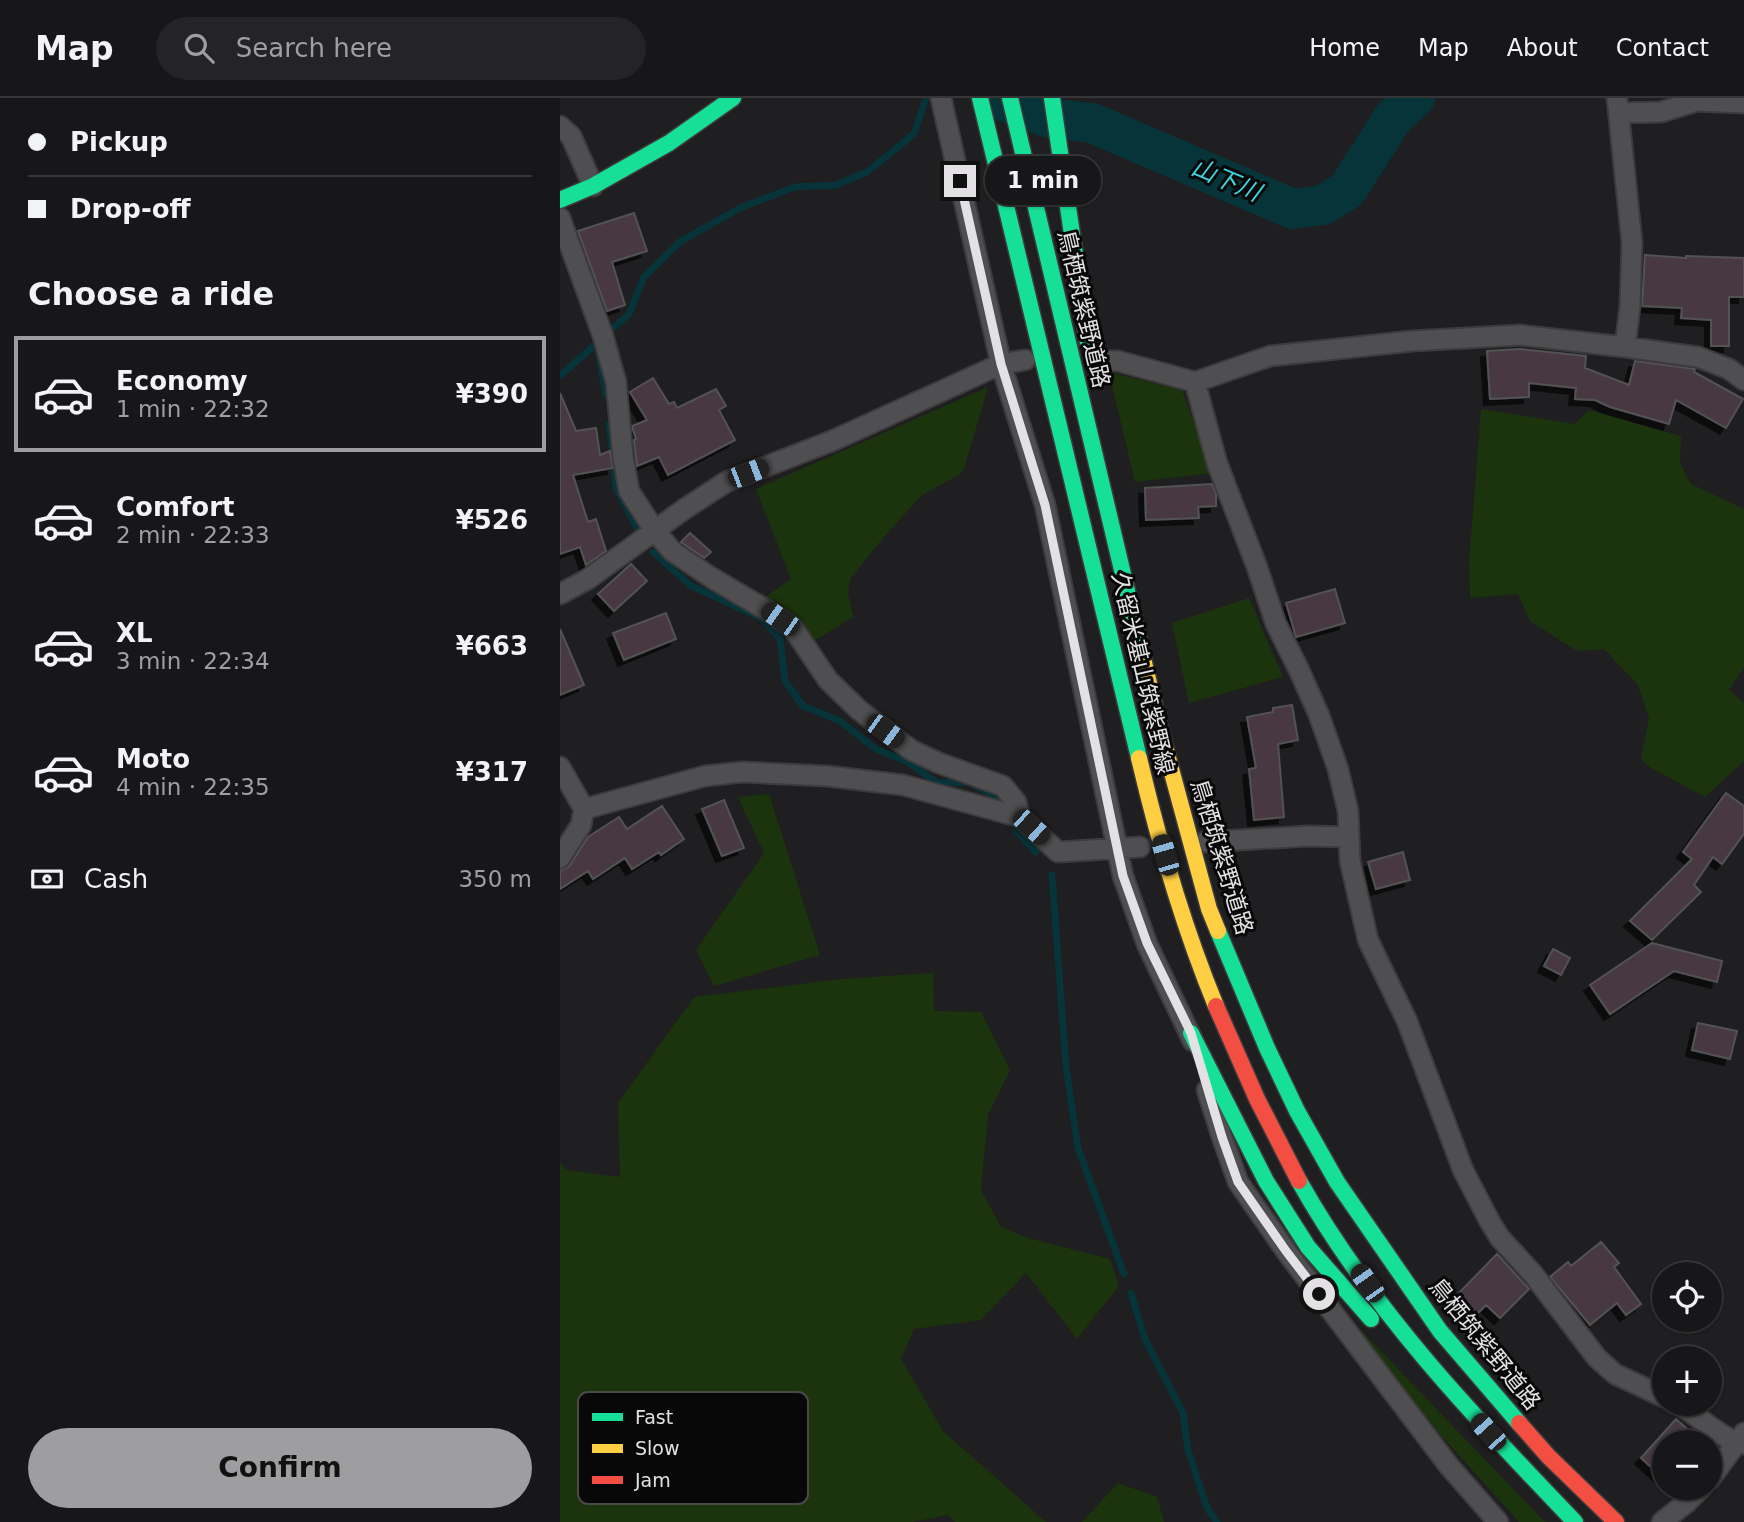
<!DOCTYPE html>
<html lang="en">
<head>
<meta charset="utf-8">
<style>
  :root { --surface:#171618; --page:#242325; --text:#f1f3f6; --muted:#9e9fa2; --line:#363537; --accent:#9e9d9f }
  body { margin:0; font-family:"DejaVu Sans","Noto Sans JP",sans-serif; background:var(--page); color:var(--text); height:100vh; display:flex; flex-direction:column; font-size:26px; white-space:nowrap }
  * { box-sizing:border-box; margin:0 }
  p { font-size:23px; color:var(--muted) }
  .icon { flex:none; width:38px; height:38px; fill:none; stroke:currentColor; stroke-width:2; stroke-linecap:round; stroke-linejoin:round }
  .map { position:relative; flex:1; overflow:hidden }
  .panel { display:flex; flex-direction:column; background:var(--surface); width:560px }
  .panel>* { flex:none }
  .guide { display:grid; align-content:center; height:154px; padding:0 28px; background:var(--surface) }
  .tools { position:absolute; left:1092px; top:1164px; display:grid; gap:14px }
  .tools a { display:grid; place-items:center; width:70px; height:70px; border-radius:50%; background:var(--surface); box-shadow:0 2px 5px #0004,0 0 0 2px var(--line); font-size:35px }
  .end { position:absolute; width:32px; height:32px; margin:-16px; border:9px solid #e3e1e3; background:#111; box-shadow:0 0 0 4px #111 }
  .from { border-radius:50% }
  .bubble { position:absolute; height:49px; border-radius:24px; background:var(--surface); box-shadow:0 2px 5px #0004,0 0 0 2px var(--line); font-size:23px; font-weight:700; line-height:49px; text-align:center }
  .car { position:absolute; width:21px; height:42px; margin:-21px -10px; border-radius:9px; box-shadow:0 0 5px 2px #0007; background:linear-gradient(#222 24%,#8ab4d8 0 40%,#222 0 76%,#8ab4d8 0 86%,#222 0) }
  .guide b { display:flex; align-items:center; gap:24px; height:66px; font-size:26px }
  .guide b+b { border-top:2px solid var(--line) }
  .guide i { width:18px; height:18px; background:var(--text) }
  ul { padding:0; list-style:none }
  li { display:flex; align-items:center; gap:21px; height:116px; margin:0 14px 10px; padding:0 14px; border:4px solid transparent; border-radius:0px }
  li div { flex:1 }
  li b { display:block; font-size:26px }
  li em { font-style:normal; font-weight:700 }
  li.active { border-color:var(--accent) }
  li>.icon { width:63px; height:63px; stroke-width:1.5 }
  h2 { padding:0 28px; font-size:32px; line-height:84px }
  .pay { display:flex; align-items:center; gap:18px; height:77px; padding:0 28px; font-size:26px }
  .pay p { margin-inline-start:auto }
  .button { display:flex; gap:14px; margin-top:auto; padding:14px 28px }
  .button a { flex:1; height:80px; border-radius:42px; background:var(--accent); color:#111; font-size:28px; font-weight:700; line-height:80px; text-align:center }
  header { display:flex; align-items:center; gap:42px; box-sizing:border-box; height:98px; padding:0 35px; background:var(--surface); border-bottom:2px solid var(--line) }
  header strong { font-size:33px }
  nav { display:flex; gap:38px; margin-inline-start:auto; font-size:24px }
  .search { width:490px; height:63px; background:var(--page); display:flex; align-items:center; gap:18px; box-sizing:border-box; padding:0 24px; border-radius:38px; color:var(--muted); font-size:26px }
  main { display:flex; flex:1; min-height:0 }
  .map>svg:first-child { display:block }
  .green { fill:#1c340d }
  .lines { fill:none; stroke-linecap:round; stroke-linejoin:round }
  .stream { stroke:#063439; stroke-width:7 }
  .river { stroke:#063439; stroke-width:40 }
  .building { fill:#463943; stroke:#535253; stroke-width:2; filter:url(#shadow) }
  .street-casing { stroke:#3d3b3d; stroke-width:23 }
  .fast-casing { stroke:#3d3b3d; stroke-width:19 }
  .slow-casing { stroke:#3d3b3d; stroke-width:19 }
  .jam-casing { stroke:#3d3b3d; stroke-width:19 }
  .street { stroke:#4f4e50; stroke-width:19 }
  .fast { stroke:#16e098; stroke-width:16 }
  .slow { stroke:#ffcf43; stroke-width:16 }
  .jam { stroke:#f24e42; stroke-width:16 }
  .route { stroke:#e3e1e3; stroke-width:9 }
  .labels { text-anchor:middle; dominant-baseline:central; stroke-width:6; stroke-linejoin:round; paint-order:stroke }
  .street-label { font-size:23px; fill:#e3e1e3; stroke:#090809 }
  .water-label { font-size:24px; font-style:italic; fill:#3ed6e3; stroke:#090809 }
  .key { fill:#090809; stroke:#4a494a; stroke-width:2 }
  .key-label { font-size:19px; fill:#e3e1e3 }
</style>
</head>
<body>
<header>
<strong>Map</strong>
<div class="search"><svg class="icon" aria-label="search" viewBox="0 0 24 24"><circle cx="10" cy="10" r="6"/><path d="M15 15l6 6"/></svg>Search here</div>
<nav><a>Home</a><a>Map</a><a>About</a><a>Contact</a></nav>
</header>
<main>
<section class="panel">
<div class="guide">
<b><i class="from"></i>Pickup</b>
<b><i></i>Drop-off</b>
</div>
<h2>Choose a ride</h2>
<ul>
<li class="active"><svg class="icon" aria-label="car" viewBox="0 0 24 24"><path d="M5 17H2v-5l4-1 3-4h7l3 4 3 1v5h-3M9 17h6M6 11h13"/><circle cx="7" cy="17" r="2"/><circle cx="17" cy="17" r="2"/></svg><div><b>Economy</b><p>1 min · 22:32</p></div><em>¥390</em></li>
<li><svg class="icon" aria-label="car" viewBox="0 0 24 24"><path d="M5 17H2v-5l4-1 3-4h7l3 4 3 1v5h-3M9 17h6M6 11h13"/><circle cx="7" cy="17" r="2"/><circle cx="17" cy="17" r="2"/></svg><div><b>Comfort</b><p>2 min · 22:33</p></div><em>¥526</em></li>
<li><svg class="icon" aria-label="car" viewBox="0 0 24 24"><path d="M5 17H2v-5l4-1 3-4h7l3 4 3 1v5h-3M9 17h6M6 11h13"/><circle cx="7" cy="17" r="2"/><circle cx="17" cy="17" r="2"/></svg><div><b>XL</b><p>3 min · 22:34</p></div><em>¥663</em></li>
<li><svg class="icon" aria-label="car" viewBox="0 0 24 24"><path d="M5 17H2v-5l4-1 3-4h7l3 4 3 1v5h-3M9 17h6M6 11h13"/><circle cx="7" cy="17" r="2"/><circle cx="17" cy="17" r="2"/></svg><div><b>Moto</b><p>4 min · 22:35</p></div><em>¥317</em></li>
</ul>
<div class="pay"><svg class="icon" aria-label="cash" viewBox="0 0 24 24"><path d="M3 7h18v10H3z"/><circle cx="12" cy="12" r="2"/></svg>Cash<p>350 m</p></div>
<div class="button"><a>Confirm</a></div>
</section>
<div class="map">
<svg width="1184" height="1424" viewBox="0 0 1184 1424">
  <defs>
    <filter id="shadow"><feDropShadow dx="-6" dy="6" stdDeviation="0" flood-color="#0009"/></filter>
  </defs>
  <rect width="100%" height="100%" fill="#1f1e20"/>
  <!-- green -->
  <path class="green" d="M549,274L622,292L653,375L575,384Z
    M428,289L404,371L399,377L362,397L323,440L290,481L288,496L293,519L251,545L204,500L231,481L196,391Z
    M921,311L1015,326L1029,312L1121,338L1120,365L1131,386L1184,411V569L1169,592L1184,605V663L1145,699L1091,670L1081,661L1089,620L1078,587L1044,551L1017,553L970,523L958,496L910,500L909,464Z
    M689,500L723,579L629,605L612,525Z
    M209,696L260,857L154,888L136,852L204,755L178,699Z
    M373,875L374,913L421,914L450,972L428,1017L421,1092L441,1129L468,1140L550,1161L559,1188L517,1241L466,1175L421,1222L354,1231L341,1261L383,1333L486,1424H395L388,1417L352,1424H0V1065L7,1072L60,1079L58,1005L134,899L281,881Z
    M770,1200L985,1424H959L879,1335Z
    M558,1385L597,1399L604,1424H522Z"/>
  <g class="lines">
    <!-- stream -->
    <path class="stream" d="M52,231L69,216L84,179L121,143L180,110L235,89L276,87L307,74L354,36L366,0
      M38,252L46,297
      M0,278L37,245
      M49,326L56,390L77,430
      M93,454L130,487L201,520L220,540L225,583L243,608L280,623L316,651L348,664L377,685L409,684L441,702
      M456,733L476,754
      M492,777L506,969L518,1050L564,1176
      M571,1195L585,1241L623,1315L628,1352L647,1410L657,1424"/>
    <!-- river -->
    <path class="river" d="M434,0L489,20L532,25L733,111L763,107L787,92L833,20L855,0"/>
  </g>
  <!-- building -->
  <path class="building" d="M74,115L87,153L52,164L65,207L47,213L18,133Z
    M1085,157L1126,160V158L1184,160V199H1169V248H1151V222L1121,220L1122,210L1082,208Z
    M960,251L1026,258L1025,270L1069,287L1075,263L1135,271L1134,274L1183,301L1166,330L1116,302L1109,326L1050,309L1035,302L1015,301L1016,290L969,285V299L930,301L927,253Z
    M93,280L109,306L114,304L117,310L156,291L166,308L159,312L175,342L108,377L99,359L77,368L74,342L76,341L72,328L87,322L70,294Z
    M0,295L16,333L36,330L40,357L50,353L53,370L13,377L28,424L36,421L46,453L26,467L20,449L0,456Z
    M652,386L656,396V408L638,409L639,420L586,422L585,390Z
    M130,435L151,454L144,460L121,444Z
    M71,466L87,483L54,513L38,496Z
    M775,491L785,525L736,539L726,505Z
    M106,515L116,541L64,562L53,535Z
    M0,531L24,587L0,597Z
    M732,607L738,642L718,646L724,719L694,722L689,671L696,670L687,619L713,614V610Z
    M1166,695L1184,708V736L1162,766L1153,759L1134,787L1141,794L1092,842L1070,823L1132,761L1123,754Z
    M164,702L184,750L162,758L142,711Z
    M102,708L124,741L101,757L99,754L72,771L65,760L33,781L28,773L0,791V772L6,770L10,767L28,739L59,719L67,731Z
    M843,754L850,782L816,791L808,764Z
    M1092,845L1162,863L1157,884L1114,873L1050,916L1030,887Z
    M993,851L1010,860L1001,877L984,868Z
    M1138,925L1177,933L1170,961L1132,952Z
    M1041,1144L1059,1165L1054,1169L1081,1206L1066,1217L1057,1205L1030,1227L990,1179L1008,1164L1011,1168Z
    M937,1156L969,1191L940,1220L926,1207L915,1218L895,1199Z
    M1116,1321L1142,1344H1104V1381L1081,1360Z"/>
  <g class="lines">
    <defs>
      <path id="street" d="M381,0L441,266L485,407L563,778L587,846L633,943
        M1057,0L1072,145L1070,208L1065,249
        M1059,15L1101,14L1137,3L1184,5
        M0,28L11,38L33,88
        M0,120L43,238L56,284L63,359L69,393L95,433L112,453L152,480L208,513L233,530L268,582L299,612L351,652L379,665L443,688L456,704L460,719L498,754L580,749
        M541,263H558L635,284L710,258L852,243L960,237L1065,249L1138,259L1169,271L1184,282
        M635,284L657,365L697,469L716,526L739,572L759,617L778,671L788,713L790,763L808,842L847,923L903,1072L930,1124L940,1140L973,1176L1037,1260L1055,1276L1104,1299
        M0,496L28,481L123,412L166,384L274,342L441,266L465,262
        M0,669L24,711L21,727L0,760
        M24,711L145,678L182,674L267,678L343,687L460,719
        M645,744L748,738L789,739
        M647,992L662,1039L678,1084L726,1153L889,1368L938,1424
        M1118,1306C1138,1317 1162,1342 1184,1346
        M1150,1381L1184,1335
        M1102,1424L1126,1405L1141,1390"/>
      <path id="fast" d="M420,0L579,660
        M450,0L581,552
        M492,0L528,245
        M0,102L33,88L109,45L173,0
        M658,833L707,950L737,1013L777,1084L880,1233L959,1325
        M631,935L706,1083L748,1149L811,1221
        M739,1083C811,1211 914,1319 1015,1424"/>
      <path id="slow" d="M581,552L598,623L649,811L658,833
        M579,660C599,745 623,828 656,908"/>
      <path id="jam" d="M656,908L697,1001L739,1083
        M959,1325L988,1358L1056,1424"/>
    </defs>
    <!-- street casing -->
    <use href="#street" class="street-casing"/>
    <!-- fast casing -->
    <use href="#fast" class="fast-casing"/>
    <!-- slow casing -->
    <use href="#slow" class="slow-casing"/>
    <!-- jam casing -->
    <use href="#jam" class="jam-casing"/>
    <!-- street -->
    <use href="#street" class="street"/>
    <!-- fast -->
    <use href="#fast" class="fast"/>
    <!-- slow -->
    <use href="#slow" class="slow"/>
    <!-- jam -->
    <use href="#jam" class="jam"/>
  </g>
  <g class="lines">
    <!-- route -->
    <path class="route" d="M400,83L441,266L485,407L563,778L587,845L631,935L662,1039L678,1084L726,1153L759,1196"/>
  </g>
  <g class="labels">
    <!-- street labels -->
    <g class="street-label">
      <text transform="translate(524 211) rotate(77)">鳥栖筑紫野道路</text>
      <text transform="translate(583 575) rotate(77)">久留米基山筑紫野線</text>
      <text transform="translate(662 759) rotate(73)">鳥栖筑紫野道路</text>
      <text transform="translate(925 1246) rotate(51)">鳥栖筑紫野道路</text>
    </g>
    <!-- water labels -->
    <g class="water-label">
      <text transform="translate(666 82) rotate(23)">山下川</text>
    </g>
  </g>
  <!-- legend -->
  <rect x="18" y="1294" width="230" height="112" rx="10" class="key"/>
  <rect x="32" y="1315" width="31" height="8" fill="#16e098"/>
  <rect x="32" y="1346" width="31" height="9" fill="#ffcf43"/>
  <rect x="32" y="1378" width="31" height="8" fill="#f24e42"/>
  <g class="key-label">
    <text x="75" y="1326">Fast</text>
    <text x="75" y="1357">Slow</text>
    <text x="75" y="1389">Jam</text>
  </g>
</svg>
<div class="tools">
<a><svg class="icon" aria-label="locate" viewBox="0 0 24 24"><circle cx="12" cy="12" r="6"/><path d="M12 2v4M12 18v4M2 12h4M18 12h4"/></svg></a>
<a>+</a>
<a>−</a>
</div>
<i class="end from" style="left:759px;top:1196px"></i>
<i class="end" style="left:400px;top:83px"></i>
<div class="bubble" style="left:425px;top:58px;width:116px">1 min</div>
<i class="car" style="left:188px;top:375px;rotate:69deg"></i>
<i class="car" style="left:220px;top:521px;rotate:305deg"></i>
<i class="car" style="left:325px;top:633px;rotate:126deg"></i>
<i class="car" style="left:471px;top:729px;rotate:132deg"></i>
<i class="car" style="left:605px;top:757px;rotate:344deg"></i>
<i class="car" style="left:807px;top:1185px;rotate:325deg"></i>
<i class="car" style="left:928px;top:1334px;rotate:318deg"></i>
</div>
</main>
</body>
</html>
